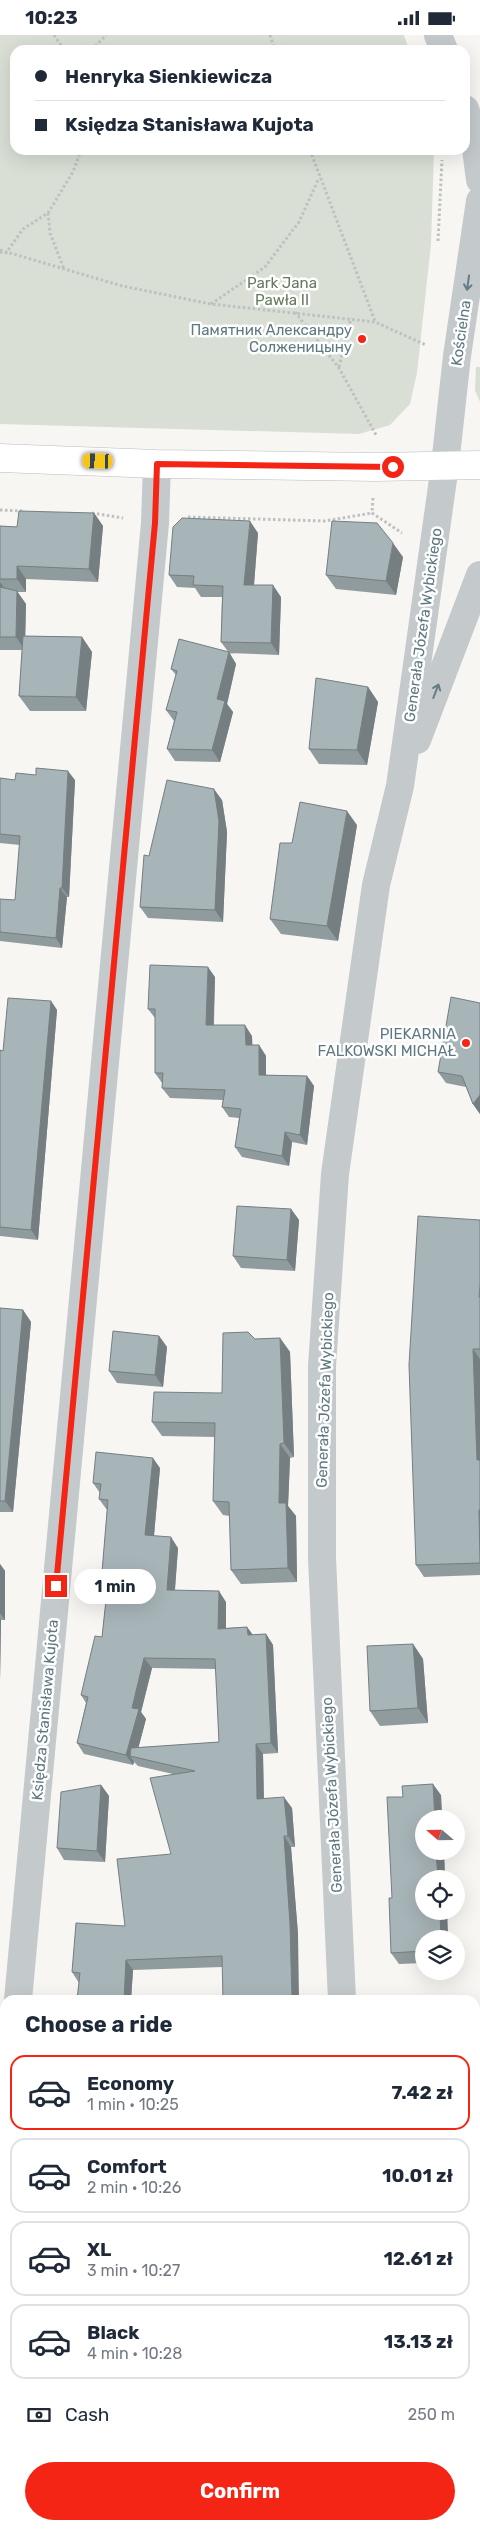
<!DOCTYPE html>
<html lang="en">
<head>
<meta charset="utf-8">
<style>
  :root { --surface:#fff; --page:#f2f2f3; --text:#1f2937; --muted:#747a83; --line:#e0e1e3; --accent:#f52515 }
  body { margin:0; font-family:Rubik,sans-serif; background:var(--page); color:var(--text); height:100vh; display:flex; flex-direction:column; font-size:19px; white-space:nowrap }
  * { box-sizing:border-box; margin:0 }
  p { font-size:16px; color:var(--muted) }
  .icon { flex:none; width:28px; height:28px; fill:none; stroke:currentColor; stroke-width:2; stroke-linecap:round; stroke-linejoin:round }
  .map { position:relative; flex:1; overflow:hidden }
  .side { position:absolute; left:0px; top:1960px; width:480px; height:535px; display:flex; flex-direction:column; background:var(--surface); border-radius:15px 15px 0 0; box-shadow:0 5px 20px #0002 }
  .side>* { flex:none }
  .guide { position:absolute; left:10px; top:10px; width:460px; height:110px; border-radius:15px; box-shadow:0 5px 20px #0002; display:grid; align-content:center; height:110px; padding:0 25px; background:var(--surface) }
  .needle { width:32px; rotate:290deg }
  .controls { position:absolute; left:415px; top:1775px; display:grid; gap:10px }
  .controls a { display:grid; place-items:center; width:50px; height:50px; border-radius:50%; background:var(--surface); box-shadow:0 5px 20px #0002; font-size:25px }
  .end { position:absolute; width:22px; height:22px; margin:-11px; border:6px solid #f52515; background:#fff; box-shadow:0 0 0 2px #fff }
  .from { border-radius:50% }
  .bubble { position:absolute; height:35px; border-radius:18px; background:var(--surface); box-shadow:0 5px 20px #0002; font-size:16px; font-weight:700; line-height:35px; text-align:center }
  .car { position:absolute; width:15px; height:30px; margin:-15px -8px; border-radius:6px; box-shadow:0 0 4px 1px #0007; background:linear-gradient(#f5c518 24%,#345 0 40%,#f5c518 0 76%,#345 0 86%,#f5c518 0) }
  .guide b { display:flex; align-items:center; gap:18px; height:48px; font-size:19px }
  .guide b+b { border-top:1px solid var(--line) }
  .guide i { width:12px; height:12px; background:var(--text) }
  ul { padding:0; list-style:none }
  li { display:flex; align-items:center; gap:15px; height:75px; margin:0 10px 8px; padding:0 15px; border:2px solid var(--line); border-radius:15px }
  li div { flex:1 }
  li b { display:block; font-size:19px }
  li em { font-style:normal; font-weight:700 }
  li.on { border-color:var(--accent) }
  li>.icon { width:45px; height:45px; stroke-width:1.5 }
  h2 { padding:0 25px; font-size:22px; line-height:60px }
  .pay { display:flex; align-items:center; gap:12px; height:55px; padding:0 25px; font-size:19px }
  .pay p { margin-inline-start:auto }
  .primary-button { display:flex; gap:10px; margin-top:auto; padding:10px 25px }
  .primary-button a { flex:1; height:58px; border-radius:30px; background:var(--accent); color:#fff; font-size:20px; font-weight:700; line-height:58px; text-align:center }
  .status { display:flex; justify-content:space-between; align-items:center; height:35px; padding:0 25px; background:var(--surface); direction:ltr }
  .status svg { height:14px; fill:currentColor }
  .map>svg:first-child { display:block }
  .green { fill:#d9dfd4 }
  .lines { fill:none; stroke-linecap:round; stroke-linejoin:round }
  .secondary-casing { stroke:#b6bdc0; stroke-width:29 }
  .path { stroke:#bdc1c2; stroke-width:3; stroke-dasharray:2.5 2.5; stroke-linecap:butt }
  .street { stroke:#c4c9cc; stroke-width:28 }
  .secondary { stroke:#fff; stroke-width:28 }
  .wall { fill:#909b9e; fill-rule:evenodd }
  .shaded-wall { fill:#757e81 }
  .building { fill:#a7b4b8; stroke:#757e81 }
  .oneway { stroke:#647c85 }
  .route { stroke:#f52515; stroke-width:6 }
  .poi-dot { fill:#f52515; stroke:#fff; stroke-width:2 }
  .labels { text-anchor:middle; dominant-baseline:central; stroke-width:5; stroke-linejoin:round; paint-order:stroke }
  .park-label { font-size:15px; fill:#67795e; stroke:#fff }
  .poi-label { font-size:15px; fill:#5f7881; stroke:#fff; text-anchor:end }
  .street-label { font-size:15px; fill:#5f7881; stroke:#fff }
</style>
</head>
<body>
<div class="status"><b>10:23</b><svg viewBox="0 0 49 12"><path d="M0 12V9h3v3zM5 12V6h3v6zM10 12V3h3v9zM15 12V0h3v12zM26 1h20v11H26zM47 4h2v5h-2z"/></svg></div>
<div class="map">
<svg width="480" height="2495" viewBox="0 0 480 2495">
  <rect width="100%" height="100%" fill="#f7f6f3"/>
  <!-- green -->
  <path class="green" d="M0,0H404L409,15H15V115H434L431,209L417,338L410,369L390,390L359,399L0,389Z
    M476,332H480V367L475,355Z"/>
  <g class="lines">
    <defs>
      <path id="secondary" d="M0,423L157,429L376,432L480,430"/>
    </defs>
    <!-- secondary casing -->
    <use href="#secondary" class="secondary-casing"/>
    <!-- path -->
    <path class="path" d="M54,0L64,15
      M270,0L275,15
      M92,15L106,0
      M310,115L375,286
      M48,178L50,198L64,234
      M438,206L442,125
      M0,215L122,251L211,269L375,287L426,310
      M0,217L6,218L23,194L48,178L73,137L81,115
      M211,269L265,232L299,187L319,143
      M295,277L339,333L376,400
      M339,332L351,283
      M373,463L372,478L402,498
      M0,475L23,476
      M92,478L123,483
      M188,482L325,486L372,478
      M0,2462L5,2407"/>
    <!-- street -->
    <path class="street" d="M438,0L444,15
      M465,74L474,98L480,145
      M417,705L480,540
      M18,1965L155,488L157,429
      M342,1965L322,1523V1331L335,1139L376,850L400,751L445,430L457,321L480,166
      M475,2097L480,2096
      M0,2155L5,2101
      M460,2490L461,2495"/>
    <!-- secondary -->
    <use href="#secondary" class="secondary"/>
  </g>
  <!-- wall -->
  <path class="wall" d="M94,478L103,491L98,547L26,544V557H17L26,569L25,601L82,602L92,617L86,676H30L19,661L22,615H0V491L17,492Z
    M258,498L254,550L281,562L279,620L229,618L221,607L222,562H201L195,553L177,552L169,540Z
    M403,522L396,560L336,554L326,540Z
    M229,617L236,629L227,669L233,677L220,727L175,726L167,714L174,686L166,675L176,640L171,634Z
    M368,652L378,667L367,730L319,729L309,714Z
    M0,743L15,745H75L69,862H67L62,913L0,906V864L15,865L20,810L0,808Z
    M222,765L227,797L223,887L148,883L140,872L149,821Z
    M357,790L338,906L281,899L270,884Z
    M215,942L214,990L252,1001V1010H259L266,1021V1040L307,1041L314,1051L307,1110L292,1107L289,1131L242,1122L235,1112L239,1083L229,1082L222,1072L223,1065L170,1063L162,1053L163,1048H162L155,1038V983L148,974Z
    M51,966L57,975L38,1205L0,1201V1015L3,1016Z
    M480,968V1079L473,1069L466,1052L446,1048L438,1037Z
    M291,1174L299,1185L295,1236L241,1233L233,1221Z
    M480,1185V1540L424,1542L416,1530Z
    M0,1273L23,1275L31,1287L13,1477H0Z
    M159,1301L167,1312L163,1352L117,1348L109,1336Z
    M280,1303L290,1317L294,1422L290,1423L288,1471L296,1481L297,1547L241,1549L231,1535L230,1481L223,1480L213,1466L215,1402L162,1401L152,1387L222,1358L255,1304Z
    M160,1433L154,1501L178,1513L175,1555L226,1567V1593L247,1592L253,1600L266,1599L273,1610L278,1718L263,1719L264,1764L292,1773L295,1812H291L298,1899L222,1932L133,1935L131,1965H77L79,1948L72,1937L125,1891L171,1819L173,1739L138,1731L134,1727L133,1730L84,1719L77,1708L86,1668L81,1660L102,1602L108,1545L102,1537L107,1475L99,1464L100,1458L93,1448ZM152,1633L216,1634L219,1707L138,1713L146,1684L141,1677Z
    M0,1529L5,1536V1585H1L0,1645Z
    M413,1609L423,1624L428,1688L380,1691L370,1676Z
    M101,1750L109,1761L105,1827L64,1825L57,1813Z
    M441,1760L442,1784H424V1816H444L445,1844H424V1876H447L448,1904H424V1928L399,1929L391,1918L392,1863L403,1762Z
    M480,1997V2062L475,2063V1999Z
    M480,2123V2305L475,2306V2124Z"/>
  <!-- shaded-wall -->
  <path class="shaded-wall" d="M94,478L103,491L98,547L89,534Z
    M250,486L258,498L253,562L244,550Z
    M393,508L403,522L396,560L386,546Z
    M17,531L26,544V557L17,544Z
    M0,547L7,557L0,555Z
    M273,550L281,562L279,620L271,608Z
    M17,556L26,569L25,615L16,602Z
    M82,602L92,617L86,676L76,662Z
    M229,617L236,629L227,669L233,677L220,727L212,715L217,664Z
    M368,652L378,667L367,730L357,715Z
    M68,736L75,745L69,862L62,853Z
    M214,754L222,765L227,797L223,887L215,875Z
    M347,776L357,790L338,906L327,891Z
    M60,853L67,862L62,913L56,903Z
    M208,932L215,942L213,1000L206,990Z
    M51,966L57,975L38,1205L31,1195Z
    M245,990L252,1001L253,1021L246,1010Z
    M259,1010L266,1021V1050L259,1040Z
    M307,1041L314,1051L307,1110L300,1100Z
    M480,1060V1079L473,1069Z
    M285,1097L292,1107L289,1131L282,1121Z
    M291,1174L299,1185L295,1236L287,1225Z
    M23,1275L31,1287L13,1477L5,1466Z
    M159,1301L167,1312L163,1352L155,1340Z
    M280,1303L290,1317L294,1422L284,1408Z
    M473,1314L480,1324V1429L477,1425Z
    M280,1409L290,1423L288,1471L296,1481L297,1547L288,1533L279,1468Z
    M153,1423L160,1433L153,1511L145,1500Z
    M479,1475L480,1477V1513Z
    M171,1502L178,1513L174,1566L167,1555Z
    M0,1529L5,1536V1585L0,1578Z
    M219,1556L226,1567V1604L218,1594Z
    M0,1584L1,1585L0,1645Z
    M247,1592L255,1603L248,1600Z
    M266,1599L273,1610L278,1718L271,1708Z
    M413,1609L423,1624L428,1688L418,1673Z
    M144,1623L152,1633L141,1677L146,1684L136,1722L130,1721L134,1727L133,1730L126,1720L132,1673Z
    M256,1709L263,1719L264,1775L257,1764Z
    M433,1749L441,1760L442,1784H435Z
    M101,1750L109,1761L105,1827L97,1816Z
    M284,1762L292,1773L295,1812L288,1801Z
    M284,1801L291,1812L298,1899L299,1965H292Z
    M436,1816H444L445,1844H438Z
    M440,1876H447L448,1904H441Z
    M126,1925L133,1935L131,1965H124Z
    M71,2490H82V2495H71Z
    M396,2490H401L402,2495H397Z"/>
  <!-- building -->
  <path class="building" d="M19,476L94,478L89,534L17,531V544H0V491L17,492Z
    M182,483L250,486L244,550H273L271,608L221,607L223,551L193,550L194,541L169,540L173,492Z
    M332,486L377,488L393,508L386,546L326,540Z
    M0,552L17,556L16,602H0Z
    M23,601L82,602L76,662L19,661Z
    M179,604L229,617L217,664L225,666L212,715L167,714L177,677L166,675L177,636L171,634Z
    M316,643L368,652L357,715L309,714Z
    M36,733L68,736L62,853H60L56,903L0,897V864L15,865L20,801L0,799V743L15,745L16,738L36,740Z
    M167,745L214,754L219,786L215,875L140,872L144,820L149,821Z
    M300,767L347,776L327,891L270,884L280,808H292Z
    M150,930L208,932L206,990H245L246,1010H259V1040L307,1041L300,1100L285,1097L282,1121L235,1112L241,1074L222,1072L225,1055L162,1053L163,1038H155V974H148Z
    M451,962L480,968V1060L473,1069L462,1041L438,1037Z
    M8,963L51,966L31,1195L0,1192V1015L3,1016Z
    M237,1171L291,1174L287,1225L233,1221Z
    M418,1181L480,1185V1250L479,1262H480V1314H473L477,1425H480V1475H479L480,1528L416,1530L409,1330Z
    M0,1273L23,1275L5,1466H0Z
    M113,1296L159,1301L155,1340L109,1336Z
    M248,1297L255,1304L280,1303L284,1408L280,1409L279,1468H286L288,1533L231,1535L229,1467L213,1466L215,1388L152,1387L154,1357L222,1358L223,1298Z
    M96,1417L153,1423L145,1500L171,1502L167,1555L219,1556L218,1594L247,1592L248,1600L266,1599L271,1708L256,1709L257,1764L284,1762L288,1801H284L290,1889L292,1965H223L222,1921L126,1925L124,1965H77L80,1938L72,1937L76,1888L125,1891L117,1824L171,1819L150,1743L195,1736L130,1721L131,1713L219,1707L215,1624L144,1623L132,1673L139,1674L126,1720L77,1708L88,1662L81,1660L95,1601L102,1602L109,1537H102L108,1465L99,1464L101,1449L93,1448Z
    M413,1609L418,1673L370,1676L367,1611Z
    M433,1749L435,1784H424V1816H436L438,1844H424V1876H440L441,1904H424V1916L391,1918L389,1863H392L387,1762H403L402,1751Z
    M101,1750L97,1816L57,1813L61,1757Z
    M480,1997V2048L475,2049V1999Z
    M480,2123V2293L475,2295V2124Z
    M19,2490H71V2495H19Z
    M240,2490H396L397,2495H233L232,2492Z"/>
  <!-- one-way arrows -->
  <defs><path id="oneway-shaft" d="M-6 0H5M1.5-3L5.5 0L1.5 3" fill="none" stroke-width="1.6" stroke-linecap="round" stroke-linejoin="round" transform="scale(1.25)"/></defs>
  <g class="oneway">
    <use href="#oneway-shaft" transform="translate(468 248) rotate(98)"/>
    <use href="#oneway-shaft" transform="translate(436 656) rotate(-69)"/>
  </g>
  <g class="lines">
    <!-- route -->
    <path class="route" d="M56,1551L155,488L157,429L393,432"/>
  </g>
  <!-- markers -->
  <g class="poi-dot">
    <circle cx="362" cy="304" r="5"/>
    <circle cx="466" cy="1008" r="5"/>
  </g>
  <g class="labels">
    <!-- park labels -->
    <g class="park-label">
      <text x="282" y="248">Park Jana<tspan x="282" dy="17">Pawła II</tspan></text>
    </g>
    <!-- poi labels -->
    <g class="poi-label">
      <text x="352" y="295">Памятник Александру<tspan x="352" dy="17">Солженицыну</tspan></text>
      <text x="456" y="999">PIEKARNIA<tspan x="456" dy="17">FALKOWSKI MICHAŁ</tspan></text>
    </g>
    <!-- street labels -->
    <g class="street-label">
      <text transform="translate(461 298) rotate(-82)">Kościelna</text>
      <text transform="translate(423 590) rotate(-82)">Generała Józefa Wybickiego</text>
      <text transform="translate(325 1355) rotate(-88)">Generała Józefa Wybickiego</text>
      <text transform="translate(45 1675) rotate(-85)">Księdza Stanisława Kujota</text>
      <text transform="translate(332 1760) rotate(-93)">Generała Józefa Wybickiego</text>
    </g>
  </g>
</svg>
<div class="controls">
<a><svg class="needle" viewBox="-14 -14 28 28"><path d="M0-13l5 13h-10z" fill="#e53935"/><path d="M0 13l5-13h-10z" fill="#747a83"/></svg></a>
<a><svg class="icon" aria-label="locate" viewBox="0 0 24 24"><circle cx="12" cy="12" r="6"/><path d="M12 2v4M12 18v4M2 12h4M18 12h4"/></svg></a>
<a><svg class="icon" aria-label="layers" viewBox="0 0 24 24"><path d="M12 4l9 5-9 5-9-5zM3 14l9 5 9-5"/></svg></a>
</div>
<i class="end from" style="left:393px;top:432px"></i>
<i class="end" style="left:56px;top:1551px"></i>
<div class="bubble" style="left:74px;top:1534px;width:82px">1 min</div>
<i class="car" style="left:98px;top:426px;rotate:272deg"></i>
<div class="guide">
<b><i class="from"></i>Henryka Sienkiewicza</b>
<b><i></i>Księdza Stanisława Kujota</b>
</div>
<section class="side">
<h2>Choose a ride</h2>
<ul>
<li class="on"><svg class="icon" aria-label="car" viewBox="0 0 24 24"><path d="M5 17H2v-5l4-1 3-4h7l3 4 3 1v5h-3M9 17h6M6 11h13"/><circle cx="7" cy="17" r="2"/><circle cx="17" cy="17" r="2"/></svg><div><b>Economy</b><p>1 min · 10:25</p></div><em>7.42 zł</em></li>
<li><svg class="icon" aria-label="car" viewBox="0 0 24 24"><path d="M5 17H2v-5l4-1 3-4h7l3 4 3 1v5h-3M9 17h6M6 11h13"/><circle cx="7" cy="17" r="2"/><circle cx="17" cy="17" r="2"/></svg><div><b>Comfort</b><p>2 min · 10:26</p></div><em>10.01 zł</em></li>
<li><svg class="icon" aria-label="car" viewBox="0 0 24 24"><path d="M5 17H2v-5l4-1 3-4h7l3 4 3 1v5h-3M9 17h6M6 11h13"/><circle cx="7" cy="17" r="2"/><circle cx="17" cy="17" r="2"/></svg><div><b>XL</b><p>3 min · 10:27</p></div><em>12.61 zł</em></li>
<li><svg class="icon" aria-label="car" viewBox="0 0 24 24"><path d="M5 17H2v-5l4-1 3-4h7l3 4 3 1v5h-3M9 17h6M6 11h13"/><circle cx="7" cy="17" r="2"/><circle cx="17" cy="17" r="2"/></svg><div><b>Black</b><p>4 min · 10:28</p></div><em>13.13 zł</em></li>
</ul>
<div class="pay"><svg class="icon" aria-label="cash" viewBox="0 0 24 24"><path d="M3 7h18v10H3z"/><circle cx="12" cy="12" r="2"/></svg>Cash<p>250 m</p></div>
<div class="primary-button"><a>Confirm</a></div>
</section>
</div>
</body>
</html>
